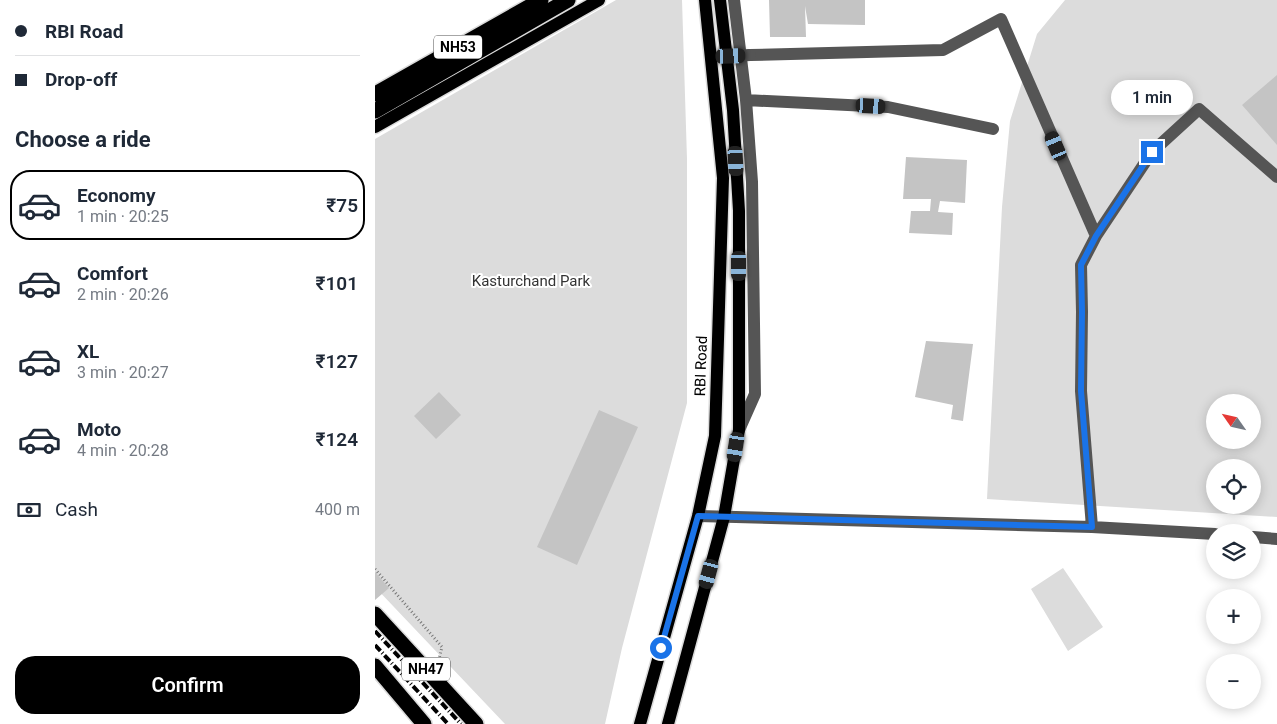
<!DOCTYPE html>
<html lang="en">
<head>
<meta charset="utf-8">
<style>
  :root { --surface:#fff; --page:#f6f6f7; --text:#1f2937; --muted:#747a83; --line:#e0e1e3; --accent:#000 }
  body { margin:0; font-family:Roboto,sans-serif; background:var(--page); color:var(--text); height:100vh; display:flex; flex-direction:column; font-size:19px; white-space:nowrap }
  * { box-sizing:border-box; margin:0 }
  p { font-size:16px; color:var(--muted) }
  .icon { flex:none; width:28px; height:28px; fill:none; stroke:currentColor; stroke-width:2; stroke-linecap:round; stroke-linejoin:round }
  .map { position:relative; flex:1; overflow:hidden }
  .details { display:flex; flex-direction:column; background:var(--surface); width:375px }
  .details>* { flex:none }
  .hud { display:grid; align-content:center; height:110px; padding:0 15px; background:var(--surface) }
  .needle { width:32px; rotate:304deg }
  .buttons { position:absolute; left:831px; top:394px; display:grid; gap:10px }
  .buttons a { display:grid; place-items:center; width:55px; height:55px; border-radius:50%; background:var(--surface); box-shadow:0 2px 12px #0003; font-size:25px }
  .end { position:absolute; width:22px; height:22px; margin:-11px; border:6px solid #1a73e8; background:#fff; box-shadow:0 0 0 2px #fff }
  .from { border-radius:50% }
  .bubble { position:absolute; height:35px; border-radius:18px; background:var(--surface); box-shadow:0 2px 12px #0003; font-size:16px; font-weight:600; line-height:35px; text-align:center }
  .car { position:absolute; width:15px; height:30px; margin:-15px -8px; border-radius:6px; box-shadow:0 0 4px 1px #0007; background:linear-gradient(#222 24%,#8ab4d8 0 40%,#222 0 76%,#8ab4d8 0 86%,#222 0) }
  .hud b { display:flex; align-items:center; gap:18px; height:48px; font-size:19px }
  .hud b+b { border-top:1px solid var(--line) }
  .hud i { width:12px; height:12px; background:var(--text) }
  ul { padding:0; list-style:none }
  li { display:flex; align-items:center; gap:15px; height:70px; margin:0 10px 8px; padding:0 5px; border:2px solid transparent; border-radius:20px }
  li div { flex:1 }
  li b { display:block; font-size:19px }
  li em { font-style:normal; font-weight:600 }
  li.on { border-color:var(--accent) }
  li>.icon { width:45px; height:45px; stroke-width:1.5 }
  h2 { padding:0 15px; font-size:22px; line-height:60px }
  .pay { display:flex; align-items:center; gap:12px; height:55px; padding:0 15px; font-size:19px }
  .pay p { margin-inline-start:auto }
  .button { display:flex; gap:10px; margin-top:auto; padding:10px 15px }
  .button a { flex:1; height:58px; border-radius:20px; background:var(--accent); color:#fff; font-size:20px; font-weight:600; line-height:58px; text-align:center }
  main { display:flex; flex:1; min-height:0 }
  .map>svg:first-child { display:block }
  .green { fill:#dcdcdc; fill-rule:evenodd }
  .building { fill:#c4c4c4 }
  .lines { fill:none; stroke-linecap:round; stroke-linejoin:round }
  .major-casing { stroke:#dbdbdb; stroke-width:15 }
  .highway-casing { stroke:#dbdbdb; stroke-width:18 }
  .path { stroke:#777; stroke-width:3; stroke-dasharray:1 2.5; stroke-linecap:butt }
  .minor { stroke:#555; stroke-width:12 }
  .major { stroke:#000; stroke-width:12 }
  .highway { stroke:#000; stroke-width:15 }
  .rail { stroke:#000; stroke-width:4; stroke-dasharray:8 2.5 1 2.5; stroke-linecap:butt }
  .minor-bridge { stroke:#555; stroke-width:12 }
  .route { stroke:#1a73e8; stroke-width:6 }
  .labels { text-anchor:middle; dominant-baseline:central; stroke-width:4; stroke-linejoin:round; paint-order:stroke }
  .shield { fill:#fff; stroke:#4c4c4c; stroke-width:1 }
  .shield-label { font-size:14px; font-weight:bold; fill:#000 }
  .park-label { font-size:15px; fill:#333; stroke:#fff }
  .street-label { font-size:15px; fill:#000; stroke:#fff }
</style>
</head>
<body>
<main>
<section class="details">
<div class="hud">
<b><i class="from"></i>RBI Road</b>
<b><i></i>Drop-off</b>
</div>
<h2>Choose a ride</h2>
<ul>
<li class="on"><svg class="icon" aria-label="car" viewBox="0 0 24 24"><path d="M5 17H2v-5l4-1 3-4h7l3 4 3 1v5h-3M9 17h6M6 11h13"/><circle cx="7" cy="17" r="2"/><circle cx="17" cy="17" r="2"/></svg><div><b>Economy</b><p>1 min · 20:25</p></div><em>₹75</em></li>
<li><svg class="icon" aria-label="car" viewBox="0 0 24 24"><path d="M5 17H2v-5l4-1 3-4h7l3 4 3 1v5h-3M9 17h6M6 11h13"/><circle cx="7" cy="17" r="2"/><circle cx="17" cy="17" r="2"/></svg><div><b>Comfort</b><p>2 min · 20:26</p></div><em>₹101</em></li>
<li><svg class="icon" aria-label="car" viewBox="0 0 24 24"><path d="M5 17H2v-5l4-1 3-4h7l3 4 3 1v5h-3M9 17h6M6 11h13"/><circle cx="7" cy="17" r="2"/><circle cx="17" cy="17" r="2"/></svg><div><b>XL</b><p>3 min · 20:27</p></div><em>₹127</em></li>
<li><svg class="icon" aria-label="car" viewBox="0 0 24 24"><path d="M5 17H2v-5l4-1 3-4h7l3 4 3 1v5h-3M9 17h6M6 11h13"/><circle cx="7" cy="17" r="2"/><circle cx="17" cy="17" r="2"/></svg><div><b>Moto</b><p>4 min · 20:28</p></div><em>₹124</em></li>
</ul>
<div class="pay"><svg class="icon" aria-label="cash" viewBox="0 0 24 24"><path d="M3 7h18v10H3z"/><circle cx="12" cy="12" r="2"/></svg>Cash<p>400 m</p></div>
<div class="button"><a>Confirm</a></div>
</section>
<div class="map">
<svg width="902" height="724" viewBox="0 0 902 724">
  <rect width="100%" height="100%" fill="#fff"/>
  <!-- green -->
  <path class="green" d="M241,0H307L312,159V403L247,648L230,724H130L0,587V139Z
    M690,0H902V517L612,499L627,207L635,121L662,34ZM840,402H878V440H840ZM840,468H878V505H840Z
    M688,568L728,627L693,651L656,589Z"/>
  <!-- building -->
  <path class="building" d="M394,0H490V25L433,24L430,6L431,37H395Z
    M902,75V145L867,105Z
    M531,157L592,160L590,203L565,201L563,212L578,213L577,235L534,233L536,211H555L556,199H528Z
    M551,341L598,344L588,421L576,419L578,405L540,397Z
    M64,392L86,415L61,439L39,416Z
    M224,410L263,427L202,565L162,547Z
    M0,572L14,588L0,600Z"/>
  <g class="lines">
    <defs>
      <path id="major" d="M0,127L224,0
        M265,724L323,516L340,436L348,178L330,0
        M293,724L349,517L364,430V211L358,110L345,0"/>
      <path id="highway" d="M0,94L166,0
        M0,111L193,0
        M0,614L101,724
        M0,666L49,724"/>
    </defs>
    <!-- major casing -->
    <use href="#major" class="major-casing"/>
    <!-- highway casing -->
    <use href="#highway" class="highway-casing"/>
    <!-- path -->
    <path class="path" d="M0,569L67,647L63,663"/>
    <!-- minor -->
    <path class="minor" d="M359,0L371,100L377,182L380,394L364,430
      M375,55L568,50L626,19L721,236
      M371,100L513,107L618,129
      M323,516L717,527L840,534
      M717,527L706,391L707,312L706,265L721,236L777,152L824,109L902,177
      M878,537L902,539"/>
    <!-- major -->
    <use href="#major" class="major"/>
    <!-- highway -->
    <use href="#highway" class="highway"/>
    <!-- rail -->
    <path class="rail" d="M0,631L86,724
      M0,645L73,724"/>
    <!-- minor-bridge -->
    <path class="minor-bridge" d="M356,56L375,55"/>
  </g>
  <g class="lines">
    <!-- route -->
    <path class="route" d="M286,648L323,516L717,527L706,391L707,312L706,265L721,236L777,152"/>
  </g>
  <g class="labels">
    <!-- shield labels -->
    <g class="shield">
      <rect x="59" y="35.5" width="48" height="23" rx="4"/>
      <rect x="27" y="657.5" width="48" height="23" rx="4"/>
    </g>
    <g class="shield-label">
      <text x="83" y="47">NH53</text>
      <text x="51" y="669">NH47</text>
    </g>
    <!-- park labels -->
    <g class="park-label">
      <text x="156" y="281">Kasturchand Park</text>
    </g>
    <!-- street labels -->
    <g class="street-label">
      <text transform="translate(326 366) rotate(-88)">RBI Road</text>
    </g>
  </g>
</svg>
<div class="buttons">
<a><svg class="needle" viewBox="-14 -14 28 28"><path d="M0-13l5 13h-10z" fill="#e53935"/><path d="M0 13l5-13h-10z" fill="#747a83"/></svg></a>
<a><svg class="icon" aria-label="locate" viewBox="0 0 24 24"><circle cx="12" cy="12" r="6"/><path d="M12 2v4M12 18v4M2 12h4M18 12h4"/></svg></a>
<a><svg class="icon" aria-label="layers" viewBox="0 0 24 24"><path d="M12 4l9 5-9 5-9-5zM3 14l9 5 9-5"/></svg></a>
<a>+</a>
<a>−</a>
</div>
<i class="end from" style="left:286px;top:648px"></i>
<i class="end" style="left:777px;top:152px"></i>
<div class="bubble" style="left:736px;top:80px;width:82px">1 min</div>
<i class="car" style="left:356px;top:56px;rotate:88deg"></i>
<i class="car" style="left:496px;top:106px;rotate:93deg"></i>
<i class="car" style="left:681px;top:146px;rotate:337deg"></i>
<i class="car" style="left:361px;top:161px;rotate:177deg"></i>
<i class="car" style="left:364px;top:266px;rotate:180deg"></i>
<i class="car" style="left:361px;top:447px;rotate:189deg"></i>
<i class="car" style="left:334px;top:574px;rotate:195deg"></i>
</div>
</main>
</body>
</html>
